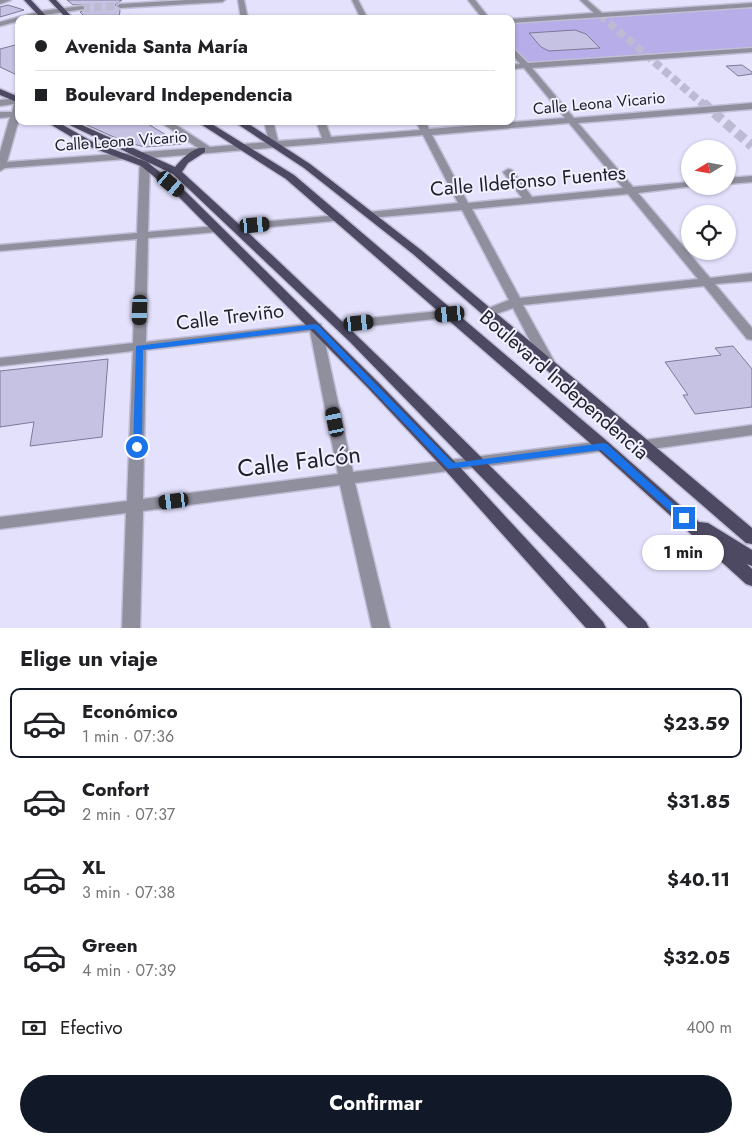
<!DOCTYPE html>
<html lang="es">
<head>
<meta charset="utf-8">
<style>
  :root { --surface:#fff; --page:#f6f6f6; --text:#202124; --muted:#757577; --line:#e0e0e0; --accent:#111827 }
  body { margin:0; font-family:Jost,sans-serif; background:var(--page); color:var(--text); height:100vh; display:flex; flex-direction:column; font-size:19px; white-space:nowrap }
  * { box-sizing:border-box; margin:0 }
  p { font-size:16px; color:var(--muted) }
  .icon { flex:none; width:28px; height:28px; fill:none; stroke:currentColor; stroke-width:2; stroke-linecap:round; stroke-linejoin:round }
  .map { position:relative; height:628px; overflow:hidden }
  .panel { display:flex; flex-direction:column; background:var(--surface); flex:1 }
  .panel>* { flex:none }
  .hud { position:absolute; left:15px; top:15px; width:500px; height:110px; border-radius:10px; box-shadow:0 1px 4px #0004; display:grid; align-content:center; height:110px; padding:0 20px; background:var(--surface) }
  .needle { width:32px; rotate:259deg }
  .controls { position:absolute; left:681px; top:140px; display:grid; gap:10px }
  .controls a { display:grid; place-items:center; width:55px; height:55px; border-radius:50%; background:var(--surface); box-shadow:0 1px 4px #0004; font-size:25px }
  .end { position:absolute; width:22px; height:22px; margin:-11px; border:6px solid #1a73e8; background:#fff; box-shadow:0 0 0 2px #fff }
  .from { border-radius:50% }
  .bubble { position:absolute; height:35px; border-radius:18px; background:var(--surface); box-shadow:0 1px 4px #0004; font-size:16px; font-weight:700; line-height:35px; text-align:center }
  .car { position:absolute; width:15px; height:30px; margin:-15px -8px; border-radius:6px; box-shadow:0 0 4px 1px #0007; background:linear-gradient(#222 24%,#8ab4d8 0 40%,#222 0 76%,#8ab4d8 0 86%,#222 0) }
  .hud b { display:flex; align-items:center; gap:18px; height:48px; font-size:19px }
  .hud b+b { border-top:1px solid var(--line) }
  .hud i { width:12px; height:12px; background:var(--text) }
  ul { padding:0; list-style:none }
  li { display:flex; align-items:center; gap:15px; height:70px; margin:0 10px 8px; padding:0 10px; border:2px solid transparent; border-radius:10px }
  li div { flex:1 }
  li b { display:block; font-size:19px }
  li em { font-style:normal; font-weight:700 }
  li.active { border-color:var(--accent) }
  li>.icon { width:45px; height:45px; stroke-width:1.5 }
  h2 { padding:0 20px; font-size:22px; line-height:60px }
  .pay { display:flex; align-items:center; gap:12px; height:55px; padding:0 20px; font-size:19px }
  .pay p { margin-inline-start:auto }
  .cta { display:flex; gap:10px; margin-top:auto; padding:10px 20px }
  .cta a { flex:1; height:58px; border-radius:30px; background:var(--accent); color:#fff; font-size:20px; font-weight:700; line-height:58px; text-align:center }
  .map>svg:first-child { display:block }
  .green { fill:#b6ade9 }
  .building { fill:#c6c2e4; stroke:#7d7999 }
  .lines { fill:none; stroke-linecap:round; stroke-linejoin:round }
  .minor-tunnel-far1 { stroke:#bdbad3; stroke-width:8; stroke-dasharray:8 4; stroke-linecap:butt }
  .minor-tunnel { stroke:#bdbad3; stroke-width:10; stroke-dasharray:10 5; stroke-linecap:butt }
  .minor-casing { stroke:#c1bed7; stroke-width:3 }
  .major-casing { stroke:#c1bed7; stroke-width:3 }
  .minor { fill:#908f9d; fill-rule:evenodd }
  .major { fill:#4d4962; fill-rule:evenodd }
  .route { fill:#1a73e8 }
  .labels { text-anchor:middle; dominant-baseline:central; stroke-width:4; stroke-linejoin:round; paint-order:stroke }
  .far-street-label { font-size:16px; fill:#1f1e2a; stroke:#f1f0fe }
  .street-label { font-size:20px; fill:#1f1e2a; stroke:#f1f0fe }
  .near-street-label { font-size:24px; fill:#1f1e2a; stroke:#f1f0fe }
</style>
</head>
<body>
<div class="map">
<svg width="752" height="628" viewBox="0 0 752 628">
  <rect width="100%" height="100%" fill="#e4e1fd"/>
  <!-- green -->
  <path class="green" d="M752,5V50L527,66L511,48V21Z"/>
  <!-- building -->
  <path class="building" d="M67,0H122L115,5L120,10L119,19H87L80,12L85,10V5H73Z
    M8,5L24,10L0,17V7Z
    M575,30L586,34L600,48L549,51L541,47L529,33Z
    M19,44V76L0,67V49Z
    M742,65L752,72V74L738,76L726,66Z
    M78,121H143L181,144L145,147L125,142Z
    M733,346L752,369V407L695,414L683,395H688L665,362L721,355L715,348Z
    M108,359L102,437L30,446L34,422L0,427V371Z"/>
  <g class="lines">
    <!-- minor-tunnel-far1 -->
    <path class="minor-tunnel-far1" d="M82,8L120,6
      M600,15L704,105"/>
    <!-- minor-tunnel -->
    <path class="minor-tunnel" d="M703,103L752,146"/>
    <defs>
      <path id="minor" d="M0,0H11L0,4Z
        M187,0H225L222,2L120,8L117,6L120,4Z
        M238,0H244L248,19H241Z
        M352,0H358L368,19H361Z
        M468,0H475L490,19H483Z
        M580,0H587L602,13L752,3V7L511,23V19L594,13Z
        M82,6L84,7V9L19,19V21L0,26V22L41,11Z
        M511,46L528,63L752,48V52L532,68L574,118L752,103V109L578,123L633,187L690,182V186H694L638,193L710,278L752,273V281L715,284L752,328V340L747,339L704,286L523,305L554,361L552,364H542L513,308L488,317L482,313L484,310L509,300L462,210L369,218L364,215L369,212L458,203L423,135L150,158L148,232L216,226L221,229L216,232L148,238L146,342L316,323L321,324L353,472L603,441L608,442L610,446L608,450L603,451L355,483L390,628H372L340,485L143,511L140,628H122L126,513L0,529V517L127,501L133,351L0,366V358L133,343L137,239L0,251V245L137,233L140,158L5,168L0,171V152L10,117L0,118V112H12L14,104L0,106V100L19,98V119L7,162L198,148L159,121H170L210,147L269,142L264,121H273L278,141L322,138L316,121H325L331,137L420,130L416,121H425L429,129L565,118L524,68L511,69V65L520,64L511,53ZM569,123L623,188L532,197L512,170L508,169L503,172L522,198L468,203L432,135ZM628,194L698,279L520,298L472,209ZM310,331L338,474L143,499L146,350Z
        M752,176V182L728,184V178Z
        M339,215L343,216L344,218L343,220L238,230L233,227L238,224Z
        M449,310L455,314L453,317L341,329L335,325L341,321Z
        M752,425V435L645,450L640,449L638,445L640,441L645,440Z"/>
      <path id="major" d="M24,0H31L49,19H42Z
        M49,0H56L74,19H67Z
        M0,89L19,97V103L0,95Z
        M45,121H56L91,141L147,162L186,192L378,382L456,463L603,622L606,628H586L446,471L368,388L178,196L141,166L85,145Z
        M61,121H73L175,167C182,159 194,146 205,148V152L188,163L182,172C342,317 494,469 646,622L649,628H628L350,342L173,174Z
        M196,121H207L294,175L608,442L699,522L708,523L752,550V566L747,564L752,569V586L746,584L598,450L286,179Z
        M233,121H244L310,164L421,250L752,528V544L746,543L413,254L304,168Z"/>
    </defs>
    <!-- minor casing -->
    <use href="#minor" class="minor-casing"/>
    <!-- major casing -->
    <use href="#major" class="major-casing"/>
    <!-- minor -->
    <use href="#minor" class="minor"/>
    <!-- major -->
    <use href="#major" class="major"/>
  </g>
  <!-- route -->
  <path class="route" d="M316,324L318,325L453,463L603,443L607,444L689,518L687,520H680L601,450L448,469L314,329L143,350L142,447L137,450L133,449L136,346Z"/>
  <g class="labels">
    <!-- far-street labels -->
    <g class="far-street-label">
      <text transform="translate(599 103) rotate(-5)">Calle Leona Vicario</text>
      <text transform="translate(121 141) rotate(-4)">Calle Leona Vicario</text>
    </g>
    <!-- street labels -->
    <g class="street-label">
      <text transform="translate(528 181) rotate(-5)">Calle Ildefonso Fuentes</text>
      <text transform="translate(230 317) rotate(-7)">Calle Treviño</text>
      <text transform="translate(564 385) rotate(41)">Boulevard Independencia</text>
    </g>
    <!-- near-street labels -->
    <g class="near-street-label">
      <text transform="translate(299 461) rotate(-7)">Calle Falcón</text>
    </g>
  </g>
</svg>
<div class="controls">
<a><svg class="needle" viewBox="-14 -14 28 28"><path d="M0-13l5 13h-10z" fill="#e53935"/><path d="M0 13l5-13h-10z" fill="#757577"/></svg></a>
<a><svg class="icon" aria-label="locate" viewBox="0 0 24 24"><circle cx="12" cy="12" r="6"/><path d="M12 2v4M12 18v4M2 12h4M18 12h4"/></svg></a>
</div>
<i class="end from" style="left:137px;top:447px"></i>
<i class="end" style="left:684px;top:518px"></i>
<div class="bubble" style="left:642px;top:535px;width:82px">1 min</div>
<i class="car" style="left:171px;top:184px;rotate:130deg"></i>
<i class="car" style="left:255px;top:225px;rotate:85deg"></i>
<i class="car" style="left:140px;top:310px;rotate:182deg"></i>
<i class="car" style="left:450px;top:314px;rotate:264deg"></i>
<i class="car" style="left:359px;top:323px;rotate:84deg"></i>
<i class="car" style="left:335px;top:422px;rotate:348deg"></i>
<i class="car" style="left:174px;top:501px;rotate:263deg"></i>
<div class="hud">
<b><i class="from"></i>Avenida Santa María</b>
<b><i></i>Boulevard Independencia</b>
</div>
</div>
<section class="panel">
<h2>Elige un viaje</h2>
<ul>
<li class="active"><svg class="icon" aria-label="car" viewBox="0 0 24 24"><path d="M5 17H2v-5l4-1 3-4h7l3 4 3 1v5h-3M9 17h6M6 11h13"/><circle cx="7" cy="17" r="2"/><circle cx="17" cy="17" r="2"/></svg><div><b>Económico</b><p>1 min · 07:36</p></div><em>$23.59</em></li>
<li><svg class="icon" aria-label="car" viewBox="0 0 24 24"><path d="M5 17H2v-5l4-1 3-4h7l3 4 3 1v5h-3M9 17h6M6 11h13"/><circle cx="7" cy="17" r="2"/><circle cx="17" cy="17" r="2"/></svg><div><b>Confort</b><p>2 min · 07:37</p></div><em>$31.85</em></li>
<li><svg class="icon" aria-label="car" viewBox="0 0 24 24"><path d="M5 17H2v-5l4-1 3-4h7l3 4 3 1v5h-3M9 17h6M6 11h13"/><circle cx="7" cy="17" r="2"/><circle cx="17" cy="17" r="2"/></svg><div><b>XL</b><p>3 min · 07:38</p></div><em>$40.11</em></li>
<li><svg class="icon" aria-label="car" viewBox="0 0 24 24"><path d="M5 17H2v-5l4-1 3-4h7l3 4 3 1v5h-3M9 17h6M6 11h13"/><circle cx="7" cy="17" r="2"/><circle cx="17" cy="17" r="2"/></svg><div><b>Green</b><p>4 min · 07:39</p></div><em>$32.05</em></li>
</ul>
<div class="pay"><svg class="icon" aria-label="cash" viewBox="0 0 24 24"><path d="M3 7h18v10H3z"/><circle cx="12" cy="12" r="2"/></svg>Efectivo<p>400 m</p></div>
<div class="cta"><a>Confirmar</a></div>
</section>
</body>
</html>
